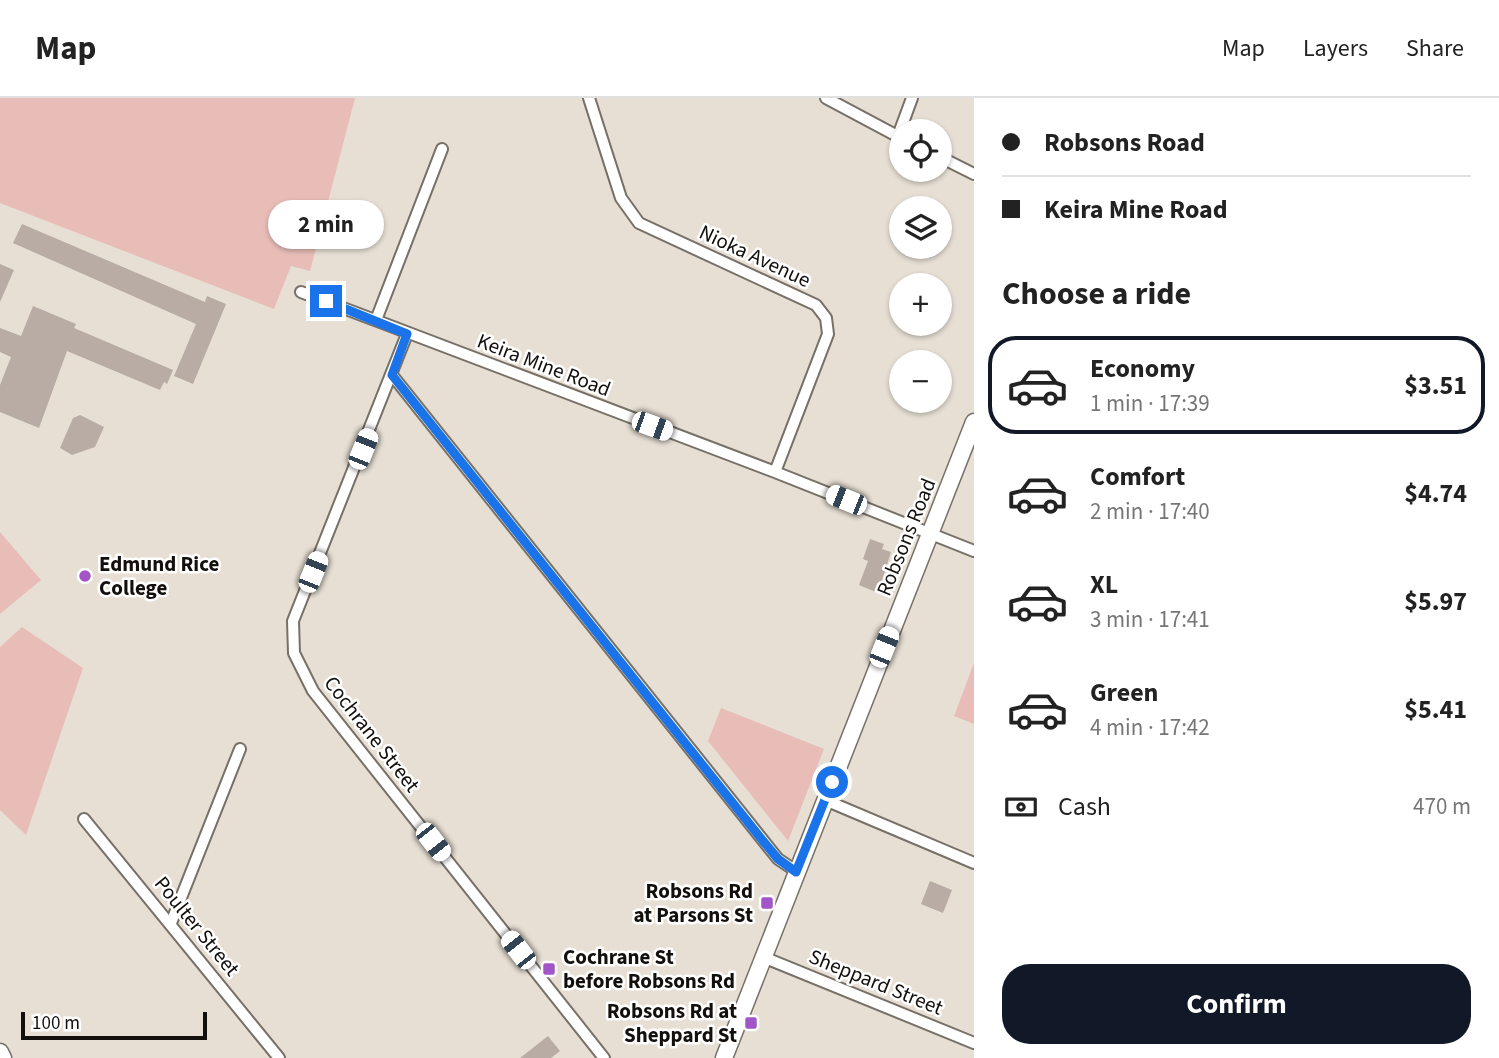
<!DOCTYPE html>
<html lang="en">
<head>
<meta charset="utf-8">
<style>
  :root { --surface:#fff; --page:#f6f6f6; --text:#222; --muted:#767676; --line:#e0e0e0; --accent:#111827 }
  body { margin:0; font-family:"Source Sans 3",sans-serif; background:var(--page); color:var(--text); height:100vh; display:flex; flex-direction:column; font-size:26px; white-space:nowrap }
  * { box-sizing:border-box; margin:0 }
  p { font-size:23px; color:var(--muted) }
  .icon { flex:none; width:38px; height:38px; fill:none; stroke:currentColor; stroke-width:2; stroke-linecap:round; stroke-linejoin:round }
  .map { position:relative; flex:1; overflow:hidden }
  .panel { display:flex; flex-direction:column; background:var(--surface); width:525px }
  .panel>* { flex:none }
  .hud { display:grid; align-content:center; height:154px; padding:0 28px; background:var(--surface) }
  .buttons { position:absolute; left:889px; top:21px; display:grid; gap:14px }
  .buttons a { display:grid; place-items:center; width:63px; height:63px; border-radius:50%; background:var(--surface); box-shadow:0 2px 5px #0004; font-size:35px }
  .scale { position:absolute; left:21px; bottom:18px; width:186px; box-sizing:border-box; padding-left:7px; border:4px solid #120f0c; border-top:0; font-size:19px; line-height:24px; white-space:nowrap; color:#120f0c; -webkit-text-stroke:5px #fff; paint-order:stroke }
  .end { position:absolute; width:32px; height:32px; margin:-16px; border:9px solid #1a73e8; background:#fff; box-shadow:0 0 0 4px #fff }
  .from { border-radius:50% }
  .bubble { position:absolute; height:49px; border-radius:24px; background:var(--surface); box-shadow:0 2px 5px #0004; font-size:23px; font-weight:700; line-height:49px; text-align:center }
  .car { position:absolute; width:21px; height:42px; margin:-21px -10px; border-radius:9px; box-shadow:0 0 5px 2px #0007; background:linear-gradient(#fff 24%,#345 0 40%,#fff 0 76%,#345 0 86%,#fff 0) }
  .hud b { display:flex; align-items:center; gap:24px; height:66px; font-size:26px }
  .hud b+b { border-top:2px solid var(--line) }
  .hud i { width:18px; height:18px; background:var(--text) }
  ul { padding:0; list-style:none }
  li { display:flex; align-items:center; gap:21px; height:98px; margin:0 14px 10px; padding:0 14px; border:4px solid transparent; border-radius:28px }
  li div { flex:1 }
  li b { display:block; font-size:26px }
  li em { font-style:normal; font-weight:700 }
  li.selected { border-color:var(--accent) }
  li>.icon { width:63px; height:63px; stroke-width:1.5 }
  h2 { padding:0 28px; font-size:32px; line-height:84px }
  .pay { display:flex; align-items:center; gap:18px; height:77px; padding:0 28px; font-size:26px }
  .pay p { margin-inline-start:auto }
  .action { display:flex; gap:14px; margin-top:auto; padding:14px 28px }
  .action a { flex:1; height:80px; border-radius:28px; background:var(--accent); color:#fff; font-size:28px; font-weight:700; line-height:80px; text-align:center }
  header { display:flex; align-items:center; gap:42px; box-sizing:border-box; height:98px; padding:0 35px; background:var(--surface); border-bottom:2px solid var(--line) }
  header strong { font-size:33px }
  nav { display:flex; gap:38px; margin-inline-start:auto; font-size:24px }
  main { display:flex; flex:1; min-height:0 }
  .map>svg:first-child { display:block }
  .green { fill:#e8bdb8 }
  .building { fill:#b8aca5 }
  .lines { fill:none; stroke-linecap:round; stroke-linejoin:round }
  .minor-casing { stroke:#777067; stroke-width:14 }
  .secondary-casing { stroke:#777067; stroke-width:19 }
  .minor { stroke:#fff; stroke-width:10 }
  .secondary { stroke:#fff; stroke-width:16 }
  .route { stroke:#1a73e8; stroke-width:9 }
  .poi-dot { fill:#a155c7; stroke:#fff; stroke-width:2.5 }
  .labels { text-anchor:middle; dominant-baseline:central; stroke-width:5; stroke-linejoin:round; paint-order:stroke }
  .street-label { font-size:21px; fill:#120f0c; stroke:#fff }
  .poi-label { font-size:21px; font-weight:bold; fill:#120f0c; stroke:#fff; text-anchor:start }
</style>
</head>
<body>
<header>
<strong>Map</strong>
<nav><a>Map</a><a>Layers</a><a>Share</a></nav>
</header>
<main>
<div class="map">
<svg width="974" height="960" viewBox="0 0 974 960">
  <rect width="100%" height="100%" fill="#e7dfd4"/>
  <!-- green -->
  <path class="green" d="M0,0H355L310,173L291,168L274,211L0,105Z
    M0,434L41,482L0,516Z
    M22,529L83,570L26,737L0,712V549Z
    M974,565V626L954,618Z
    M721,610L824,651L788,743L708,643Z"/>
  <!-- building -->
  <path class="building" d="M22,126L205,204L207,198L226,206L193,286L174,278L196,226L13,145Z
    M0,166L14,172L0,204Z
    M33,208L76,226L74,230L173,272L167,286L164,284L160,292L67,253L39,330L0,314V287L11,259L0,254V230L21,238Z
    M80,317L104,329L95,349L72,357L60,350L73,320Z
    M870,441L884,446L882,451L891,454L878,495L859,487L868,463L863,461Z
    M930,783L952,792L943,815L921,806Z
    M548,938L560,953L551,960H520Z"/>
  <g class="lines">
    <defs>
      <path id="minor" d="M589,0L621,100L639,125L816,207L826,220L828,236L775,374
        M826,0L901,40
        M898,38L912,0
        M940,59L974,76
        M301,194L775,374L974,453
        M376,222L442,51
        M407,236L293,523L294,555L313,593L604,960
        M392,277L778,761L796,773
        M825,702L974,765
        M84,721L279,960
        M171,825L240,651
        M763,859L974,945"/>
      <path id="secondary" d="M0,954L3,960
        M724,960L974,324"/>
    </defs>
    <!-- minor casing -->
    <use href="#minor" class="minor-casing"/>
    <!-- secondary casing -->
    <use href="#secondary" class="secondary-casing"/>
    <!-- minor -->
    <use href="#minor" class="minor"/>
    <!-- secondary -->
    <use href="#secondary" class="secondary"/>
  </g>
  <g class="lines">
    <!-- route -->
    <path class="route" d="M326,203L407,236L392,277L763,743L778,761L796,774L832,684"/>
  </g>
  <!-- markers -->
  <g class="poi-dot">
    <circle cx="85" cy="478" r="7"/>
    <rect x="760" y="798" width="14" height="14" rx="3.5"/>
    <rect x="542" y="864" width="14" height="14" rx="3.5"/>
    <rect x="744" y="918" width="14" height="14" rx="3.5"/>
  </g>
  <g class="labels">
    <!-- street labels -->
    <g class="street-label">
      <text transform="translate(755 158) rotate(25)">Nioka Avenue</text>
      <text transform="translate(544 267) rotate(21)">Keira Mine Road</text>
      <text transform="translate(906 439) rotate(-68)">Robsons Road</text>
      <text transform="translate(372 636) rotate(52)">Cochrane Street</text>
      <text transform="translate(197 828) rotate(51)">Poulter Street</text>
      <text transform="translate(876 884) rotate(22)">Sheppard Street</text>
    </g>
    <!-- poi labels -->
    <g class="poi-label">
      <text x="99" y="466">Edmund Rice<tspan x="99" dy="24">College</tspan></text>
      <text x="753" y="793" text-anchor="end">Robsons Rd<tspan x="753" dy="24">at Parsons St</tspan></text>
      <text x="563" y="859">Cochrane St<tspan x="563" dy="24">before Robsons Rd</tspan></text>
      <text x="737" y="913" text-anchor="end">Robsons Rd at<tspan x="737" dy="24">Sheppard St</tspan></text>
    </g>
  </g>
</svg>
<div class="buttons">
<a><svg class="icon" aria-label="locate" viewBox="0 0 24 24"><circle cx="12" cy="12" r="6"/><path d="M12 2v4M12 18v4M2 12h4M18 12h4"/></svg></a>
<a><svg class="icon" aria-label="layers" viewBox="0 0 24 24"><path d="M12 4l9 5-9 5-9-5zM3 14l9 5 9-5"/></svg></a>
<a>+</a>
<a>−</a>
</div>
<div class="scale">100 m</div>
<i class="end from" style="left:832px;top:684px"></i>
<i class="end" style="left:326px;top:203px"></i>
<div class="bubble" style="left:268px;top:102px;width:116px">2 min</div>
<i class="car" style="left:652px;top:328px;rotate:110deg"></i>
<i class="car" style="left:363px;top:351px;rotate:22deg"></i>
<i class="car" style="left:846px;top:402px;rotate:292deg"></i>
<i class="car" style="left:313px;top:474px;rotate:22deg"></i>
<i class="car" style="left:884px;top:549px;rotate:22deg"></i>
<i class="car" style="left:433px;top:744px;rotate:142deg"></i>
<i class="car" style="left:518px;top:852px;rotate:322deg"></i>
</div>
<section class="panel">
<div class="hud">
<b><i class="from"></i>Robsons Road</b>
<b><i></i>Keira Mine Road</b>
</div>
<h2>Choose a ride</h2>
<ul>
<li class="selected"><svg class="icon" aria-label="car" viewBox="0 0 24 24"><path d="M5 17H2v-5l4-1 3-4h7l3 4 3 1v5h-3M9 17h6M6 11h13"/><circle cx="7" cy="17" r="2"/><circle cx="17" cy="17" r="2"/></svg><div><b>Economy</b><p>1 min · 17:39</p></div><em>$3.51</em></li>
<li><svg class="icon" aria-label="car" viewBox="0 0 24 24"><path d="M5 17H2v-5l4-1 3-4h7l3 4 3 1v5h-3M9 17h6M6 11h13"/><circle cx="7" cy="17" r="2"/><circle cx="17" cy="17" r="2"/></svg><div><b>Comfort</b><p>2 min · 17:40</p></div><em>$4.74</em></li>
<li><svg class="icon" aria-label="car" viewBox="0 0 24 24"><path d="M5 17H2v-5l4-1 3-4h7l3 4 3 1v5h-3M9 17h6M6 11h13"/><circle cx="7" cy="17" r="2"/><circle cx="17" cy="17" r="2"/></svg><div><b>XL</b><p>3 min · 17:41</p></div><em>$5.97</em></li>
<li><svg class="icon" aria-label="car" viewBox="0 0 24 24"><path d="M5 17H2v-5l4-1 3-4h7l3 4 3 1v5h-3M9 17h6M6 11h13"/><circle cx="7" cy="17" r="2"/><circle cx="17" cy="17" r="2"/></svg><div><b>Green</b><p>4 min · 17:42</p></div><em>$5.41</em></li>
</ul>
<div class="pay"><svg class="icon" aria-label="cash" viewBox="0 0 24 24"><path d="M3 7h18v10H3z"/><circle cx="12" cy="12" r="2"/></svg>Cash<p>470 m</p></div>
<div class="action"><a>Confirm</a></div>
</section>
</main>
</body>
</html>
